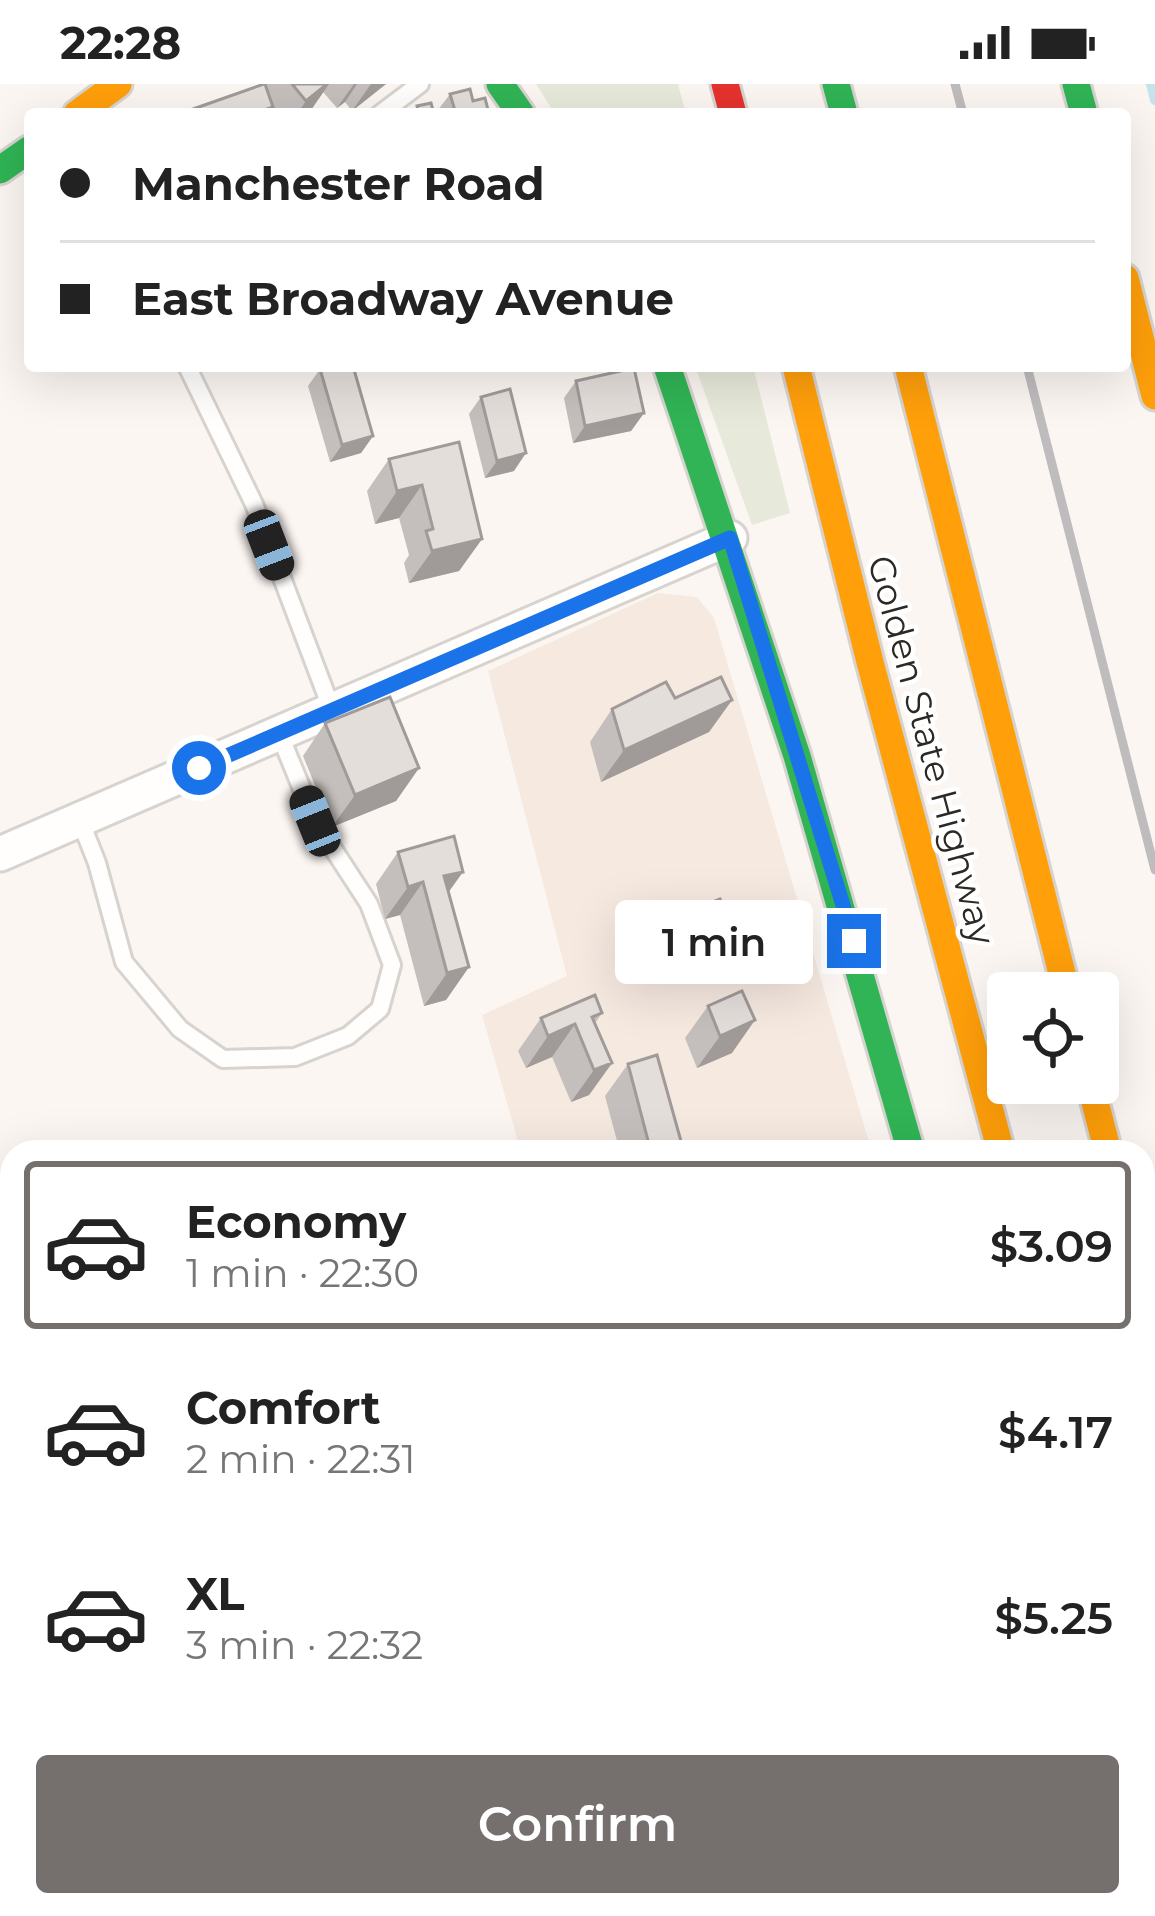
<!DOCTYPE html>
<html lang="en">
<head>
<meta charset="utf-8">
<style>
  :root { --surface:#fff; --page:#f6f6f6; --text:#222; --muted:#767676; --line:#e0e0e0; --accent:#75706d }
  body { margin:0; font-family:Montserrat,sans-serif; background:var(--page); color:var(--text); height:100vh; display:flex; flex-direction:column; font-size:45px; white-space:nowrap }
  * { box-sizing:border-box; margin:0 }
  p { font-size:39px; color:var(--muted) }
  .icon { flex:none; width:66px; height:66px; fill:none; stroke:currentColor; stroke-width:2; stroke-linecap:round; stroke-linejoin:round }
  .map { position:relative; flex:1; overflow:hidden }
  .panel { position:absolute; left:0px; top:1056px; width:1155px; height:777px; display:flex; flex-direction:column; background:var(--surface); border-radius:36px 36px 0 0; box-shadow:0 12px 48px #0002 }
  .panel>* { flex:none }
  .top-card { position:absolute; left:24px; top:24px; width:1107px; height:264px; border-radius:12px; box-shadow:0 12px 48px #0002; display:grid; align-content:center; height:264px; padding:0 36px; background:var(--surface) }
  .buttons { position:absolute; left:987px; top:888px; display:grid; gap:24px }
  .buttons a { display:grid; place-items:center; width:132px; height:132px; border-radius:12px; background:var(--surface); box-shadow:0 12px 48px #0002; font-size:60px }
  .end { position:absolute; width:54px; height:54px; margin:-27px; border:15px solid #1a73e8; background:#fff; box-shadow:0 0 0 6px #fff }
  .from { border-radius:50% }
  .bubble { position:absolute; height:84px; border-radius:12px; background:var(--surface); box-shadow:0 12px 48px #0002; font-size:39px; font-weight:600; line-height:84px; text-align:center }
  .car { position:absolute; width:36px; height:72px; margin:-36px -18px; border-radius:15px; box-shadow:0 0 9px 3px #0007; background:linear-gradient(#222 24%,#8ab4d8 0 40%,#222 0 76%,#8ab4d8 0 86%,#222 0) }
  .top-card b { display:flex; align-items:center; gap:42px; height:114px; font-size:45px }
  .top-card b+b { border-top:3px solid var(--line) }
  .top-card i { width:30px; height:30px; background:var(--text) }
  ul { padding:21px 0 0; list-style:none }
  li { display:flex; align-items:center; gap:36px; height:168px; margin:0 24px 18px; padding:0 12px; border:6px solid transparent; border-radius:12px }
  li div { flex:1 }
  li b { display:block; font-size:45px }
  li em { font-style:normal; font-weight:600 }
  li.current { border-color:var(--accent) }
  li>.icon { width:108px; height:108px; stroke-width:1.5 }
  .action { display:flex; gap:24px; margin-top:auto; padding:24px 36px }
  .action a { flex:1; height:138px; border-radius:12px; background:var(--accent); color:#fff; font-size:48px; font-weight:600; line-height:138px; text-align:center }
  .status { display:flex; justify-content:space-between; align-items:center; height:84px; padding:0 60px; background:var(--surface); direction:ltr }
  .status svg { height:33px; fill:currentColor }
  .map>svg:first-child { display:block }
  .built { fill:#f6e9e0 }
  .green { fill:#e7e9da }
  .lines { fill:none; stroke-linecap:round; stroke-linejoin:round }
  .stream { stroke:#c3e4eb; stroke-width:10 }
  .lane-casing { stroke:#d7d3cf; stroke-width:22 }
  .street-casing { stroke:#d7d3cf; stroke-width:39 }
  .fast-casing { stroke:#d7d3cf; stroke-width:33 }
  .slow-casing { stroke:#d7d3cf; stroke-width:33 }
  .jam-casing { stroke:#d7d3cf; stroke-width:33 }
  .lane { stroke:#fffefd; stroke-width:16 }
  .street { stroke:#fffefd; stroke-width:33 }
  .fast { stroke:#30b455; stroke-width:27 }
  .slow { stroke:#ff9f0a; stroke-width:27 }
  .jam { stroke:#e5322d; stroke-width:27 }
  .rail { stroke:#bebcbc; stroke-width:9 }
  .wall { fill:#c4bfbc }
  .shaded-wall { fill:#a09b99 }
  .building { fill:#e4dedb; stroke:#a09b99; stroke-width:3 }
  .route { stroke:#1a73e8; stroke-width:15 }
  .labels { text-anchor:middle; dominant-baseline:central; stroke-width:9; stroke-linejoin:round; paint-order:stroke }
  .street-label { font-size:36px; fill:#2c2825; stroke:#fff }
</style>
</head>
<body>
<div class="status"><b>22:28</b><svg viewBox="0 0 49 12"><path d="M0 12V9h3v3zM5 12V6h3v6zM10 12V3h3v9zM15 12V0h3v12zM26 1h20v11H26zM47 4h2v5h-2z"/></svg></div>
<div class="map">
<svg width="1155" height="1832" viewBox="0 0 1155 1832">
  <rect width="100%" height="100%" fill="#fcf6f2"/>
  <!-- built -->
  <path class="built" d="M658,509L697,513L714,534L872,1068H521L482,931L567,892L488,587Z"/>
  <!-- green -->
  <path class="green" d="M536,0H678L686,30H555Z
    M695,282H753L790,429L752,441Z"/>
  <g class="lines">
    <!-- stream -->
    <path class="stream" d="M1151,0L1155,16"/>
    <defs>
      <path id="lane" d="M380,30L420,0
        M187,282L254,420L332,626
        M80,736L97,779L124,878L180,945L223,975L295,973L348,952L380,925L392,881L369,820L315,737L279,649
        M218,1821L222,1832"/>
      <path id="street" d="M0,770L730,454
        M311,1832L334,1821"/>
      <path id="fast" d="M500,0L521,30
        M836,0L844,30
        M1076,0L1084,30
        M0,86L30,65
        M667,282L797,672L911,1068
        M1100,1821L1102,1832"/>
      <path id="slow" d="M77,30L118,0
        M1125,194L1155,312
        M796,282L870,578L1001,1068
        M908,282L1067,909
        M1090,999L1108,1068
        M1143,1207L1155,1255
        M1143,1598L1155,1643"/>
      <path id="jam" d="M725,0L733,30"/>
    </defs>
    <!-- lane casing -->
    <use href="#lane" class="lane-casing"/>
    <!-- street casing -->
    <use href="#street" class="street-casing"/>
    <!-- fast casing -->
    <use href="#fast" class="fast-casing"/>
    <!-- slow casing -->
    <use href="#slow" class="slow-casing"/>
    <!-- jam casing -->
    <use href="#jam" class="jam-casing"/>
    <!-- lane -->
    <use href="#lane" class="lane"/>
    <!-- street -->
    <use href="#street" class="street"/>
    <!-- fast -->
    <use href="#fast" class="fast"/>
    <!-- slow -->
    <use href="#slow" class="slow"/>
    <!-- jam -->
    <use href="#jam" class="jam"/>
    <!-- rail -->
    <path class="rail" d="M955,0L963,30
      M1027,282L1155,786"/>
  </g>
  <!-- wall -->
  <path class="wall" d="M266,0H386L352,27L345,18L337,24L323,8L307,30H178Z
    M450,10L473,17L489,30H435Z
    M320,285L373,352L361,369L330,378L308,302Z
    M576,297L644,329L631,347L573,359L564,314Z
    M481,313L514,387L485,394L469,330Z
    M459,358L482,455L459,487L409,499L404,479L409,471L399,434L375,440L367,407L389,375Z
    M675,614L732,616L709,648L601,698L590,658L612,625Z
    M325,639L419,684L396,717L332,743L303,672Z
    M398,768L449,808L469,883L446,916L424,922L400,831L385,835L376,800Z
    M684,830L711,878L675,894L662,863Z
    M708,922L732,969L697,984L685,954Z
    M602,929L595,939L612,979L589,1011L571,1018L552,973L526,984L518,967L541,934Z
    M628,980L684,1068H620L605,1012Z"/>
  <!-- shaded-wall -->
  <path class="shaded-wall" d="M327,0H329L309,29L297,30L306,17Z
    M354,0H357L345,18L337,24Z
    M371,0H386L352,27Z
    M644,329L631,347L573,359L585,342Z
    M373,352L361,369L330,378L342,361Z
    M526,369L514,387L485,394L497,377Z
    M422,401L399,434L375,440L397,407Z
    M482,455L459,487L409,499L432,467Z
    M732,616L709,648L601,698L624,666Z
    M419,684L396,717L332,743L355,711Z
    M463,788L440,820L444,792Z
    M423,798L400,831L385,835L408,803Z
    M734,846L711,878L675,894L698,862Z
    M469,883L446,916L424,922L447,889Z
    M755,936L732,969L697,984L720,952Z
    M575,940L552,973L526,984L548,952Z
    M612,979L589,1011L571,1018L594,986Z"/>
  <!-- building -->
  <path class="building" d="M264,0H265L273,23L252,30H179Z
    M292,0H327L306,17Z
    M470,5L473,17L485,14L489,30H456L450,10Z
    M431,19L434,30H419L417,22Z
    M330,282H353L373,352L342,361L320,285Z
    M634,284L644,329L585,342L576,297Z
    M510,305L526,369L497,377L481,313Z
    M459,358L482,455L432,467L426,447L433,445L422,401L397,407L389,375Z
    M721,593L732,616L624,666L612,625L666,598L675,614Z
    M390,613L419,684L355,711L325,639Z
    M454,752L463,788L444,792L469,883L447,889L423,798L408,803L398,768Z
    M720,815L734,846L698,862L684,830Z
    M742,907L755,936L720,952L708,922Z
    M595,911L602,929L592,933L612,979L594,986L575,940L548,952L541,934Z
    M657,971L684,1068H651L628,980Z"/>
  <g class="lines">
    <!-- route -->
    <path class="route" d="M199,684L730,454L854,857"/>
  </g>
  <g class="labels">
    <!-- street labels -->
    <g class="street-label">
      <text transform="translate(932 666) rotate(75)">Golden State Highway</text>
    </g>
  </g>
</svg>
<div class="buttons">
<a><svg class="icon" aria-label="locate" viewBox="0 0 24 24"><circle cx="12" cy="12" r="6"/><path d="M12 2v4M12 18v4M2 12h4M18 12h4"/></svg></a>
</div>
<i class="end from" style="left:199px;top:684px"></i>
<i class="end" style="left:854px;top:857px"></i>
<div class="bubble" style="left:615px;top:816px;width:198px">1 min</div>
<i class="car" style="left:269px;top:461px;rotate:159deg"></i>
<i class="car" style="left:315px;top:737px;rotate:338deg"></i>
<div class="top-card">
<b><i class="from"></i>Manchester Road</b>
<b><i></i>East Broadway Avenue</b>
</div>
<section class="panel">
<ul>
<li class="current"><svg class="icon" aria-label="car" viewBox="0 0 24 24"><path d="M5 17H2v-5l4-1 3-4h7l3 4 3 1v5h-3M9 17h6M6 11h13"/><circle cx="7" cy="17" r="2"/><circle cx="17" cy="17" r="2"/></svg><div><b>Economy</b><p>1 min · 22:30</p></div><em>$3.09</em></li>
<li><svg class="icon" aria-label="car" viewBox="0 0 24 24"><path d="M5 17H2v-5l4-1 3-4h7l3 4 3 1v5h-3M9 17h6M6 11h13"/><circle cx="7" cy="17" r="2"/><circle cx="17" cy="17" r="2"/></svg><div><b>Comfort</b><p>2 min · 22:31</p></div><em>$4.17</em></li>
<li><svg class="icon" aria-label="car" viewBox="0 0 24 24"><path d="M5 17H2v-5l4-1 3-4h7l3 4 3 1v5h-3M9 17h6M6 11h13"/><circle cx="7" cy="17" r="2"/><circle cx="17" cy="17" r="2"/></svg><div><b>XL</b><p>3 min · 22:32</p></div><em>$5.25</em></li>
</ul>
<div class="action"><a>Confirm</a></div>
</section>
</div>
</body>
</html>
